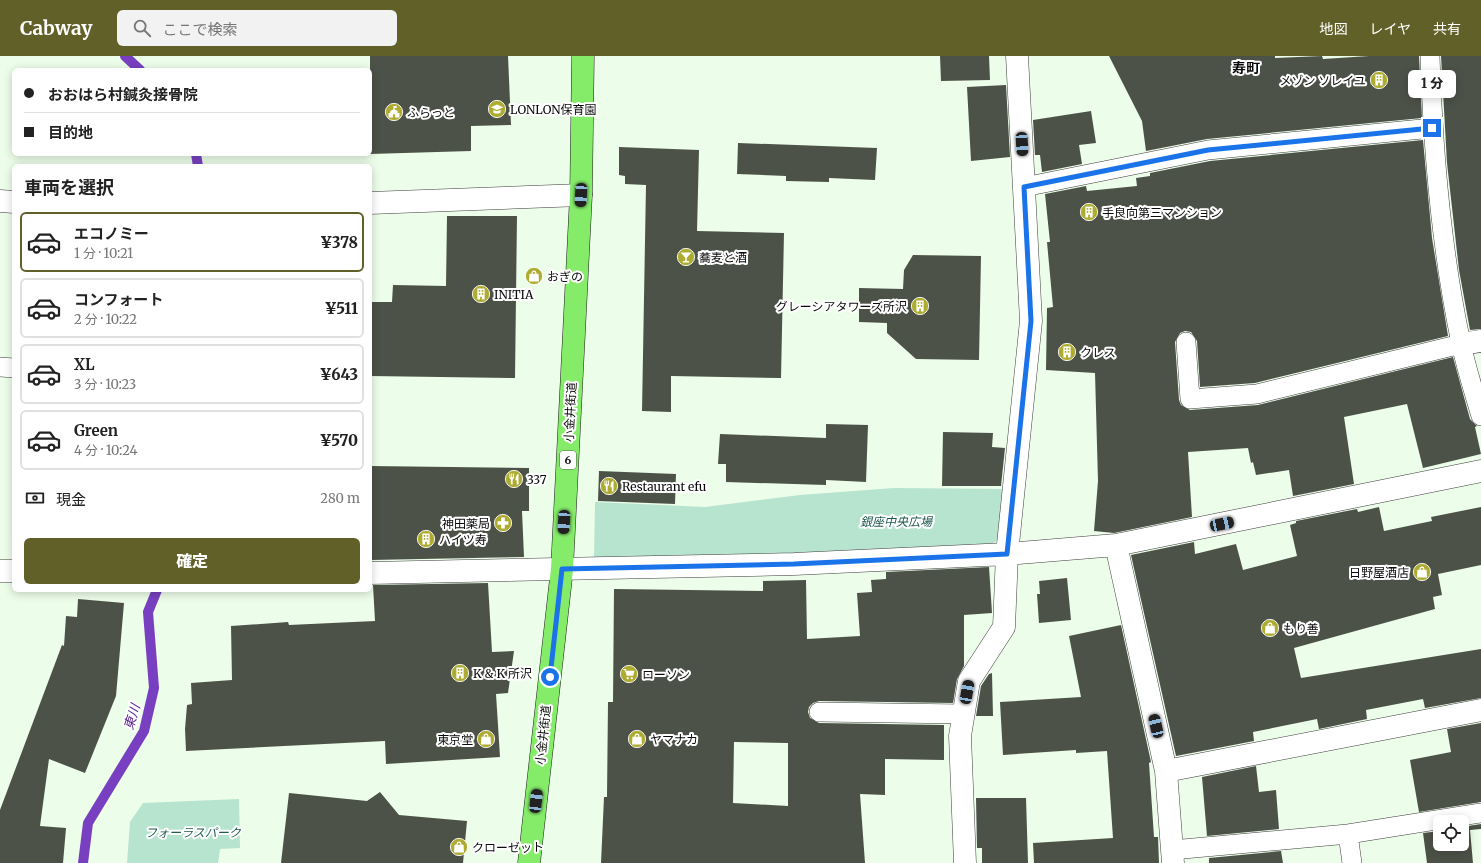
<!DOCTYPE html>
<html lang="ja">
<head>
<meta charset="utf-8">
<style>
  :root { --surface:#fff; --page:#f2f2f2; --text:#222; --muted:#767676; --line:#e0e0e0; --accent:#616028 }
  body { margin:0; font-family:Merriweather,"Noto Sans JP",serif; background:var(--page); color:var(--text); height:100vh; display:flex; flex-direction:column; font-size:15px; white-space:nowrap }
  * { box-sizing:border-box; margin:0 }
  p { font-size:13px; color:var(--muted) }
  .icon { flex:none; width:22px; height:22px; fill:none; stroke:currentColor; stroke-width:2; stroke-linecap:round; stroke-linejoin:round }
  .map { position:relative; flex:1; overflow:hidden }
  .drawer { position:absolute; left:12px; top:108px; width:360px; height:428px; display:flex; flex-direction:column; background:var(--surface); border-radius:6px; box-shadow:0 2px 10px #0003 }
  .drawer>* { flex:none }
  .banner { position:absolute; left:12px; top:12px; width:360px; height:88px; border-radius:6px; box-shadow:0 2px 10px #0003; display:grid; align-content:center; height:88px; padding:0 12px; background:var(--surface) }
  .tools { position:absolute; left:1433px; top:759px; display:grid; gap:8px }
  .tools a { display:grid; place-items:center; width:36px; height:36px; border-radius:6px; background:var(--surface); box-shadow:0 2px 10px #0003; font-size:20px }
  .end { position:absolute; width:18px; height:18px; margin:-9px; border:5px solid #1a73e8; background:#fff; box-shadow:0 0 0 2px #fff }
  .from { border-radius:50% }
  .bubble { position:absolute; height:28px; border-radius:6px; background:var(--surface); box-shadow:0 2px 10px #0003; font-size:13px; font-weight:800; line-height:28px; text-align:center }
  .car { position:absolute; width:12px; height:24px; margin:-12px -6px; border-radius:5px; box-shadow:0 0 3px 1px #0007; background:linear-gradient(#222 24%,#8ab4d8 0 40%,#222 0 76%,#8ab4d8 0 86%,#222 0) }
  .banner b { display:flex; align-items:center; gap:14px; height:38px; font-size:15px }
  .banner b+b { border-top:1px solid var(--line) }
  .banner i { width:10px; height:10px; background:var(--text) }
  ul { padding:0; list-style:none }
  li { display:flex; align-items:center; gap:12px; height:60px; margin:0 8px 6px; padding:0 4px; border:2px solid var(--line); border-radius:6px }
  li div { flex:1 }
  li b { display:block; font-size:15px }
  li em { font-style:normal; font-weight:800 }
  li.on { border-color:var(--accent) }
  li>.icon { width:36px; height:36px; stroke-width:1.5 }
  h2 { padding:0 12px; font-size:18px; line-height:48px }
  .pay { display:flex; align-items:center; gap:10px; height:44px; padding:0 12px; font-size:15px }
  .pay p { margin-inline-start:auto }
  .button { display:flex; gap:8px; margin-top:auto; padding:8px 12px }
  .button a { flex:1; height:46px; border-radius:6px; background:var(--accent); color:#fff; font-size:16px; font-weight:800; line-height:46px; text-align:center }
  header { display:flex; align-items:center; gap:24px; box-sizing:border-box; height:56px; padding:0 20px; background:var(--accent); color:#fff }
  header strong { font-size:19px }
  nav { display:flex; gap:22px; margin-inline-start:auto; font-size:14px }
  .search { width:280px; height:36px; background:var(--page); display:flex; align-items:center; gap:10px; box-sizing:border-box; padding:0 14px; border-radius:6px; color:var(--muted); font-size:15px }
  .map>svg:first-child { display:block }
  .green { fill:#b7e4ce }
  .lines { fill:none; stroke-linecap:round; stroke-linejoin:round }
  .stream { stroke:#7840c0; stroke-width:10 }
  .building { fill:#4d5248; fill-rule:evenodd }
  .lane-casing { stroke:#3d3d3d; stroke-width:20 }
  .street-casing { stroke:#3d3d3d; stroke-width:23 }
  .primary-casing { stroke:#1b1b1b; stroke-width:23 }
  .lane { stroke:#fff; stroke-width:19 }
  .street { stroke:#fff; stroke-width:22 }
  .primary { stroke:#85ec6a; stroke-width:22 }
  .route { stroke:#1a73e8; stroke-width:5 }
  .labels { text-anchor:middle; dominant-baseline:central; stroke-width:4; stroke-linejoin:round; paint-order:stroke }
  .shield { fill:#fff; stroke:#545454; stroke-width:1 }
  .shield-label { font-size:11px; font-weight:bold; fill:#0a0a0a }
  .poi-label { font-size:12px; fill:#0a0a0a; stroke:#fff; text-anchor:start }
  .street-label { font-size:12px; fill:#0a0a0a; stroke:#fff }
  .park-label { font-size:12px; font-style:italic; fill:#215b51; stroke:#fff }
  .water-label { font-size:13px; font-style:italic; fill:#55208f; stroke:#fff }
  .quarter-label { font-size:14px; font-weight:bold; fill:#0a0a0a; stroke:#fff }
</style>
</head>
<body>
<header>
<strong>Cabway</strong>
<div class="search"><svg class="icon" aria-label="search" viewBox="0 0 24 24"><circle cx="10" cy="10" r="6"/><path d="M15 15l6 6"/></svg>ここで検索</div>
<nav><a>地図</a><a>レイヤ</a><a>共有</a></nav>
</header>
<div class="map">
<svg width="1481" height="807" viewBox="0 0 1481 807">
  <rect width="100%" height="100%" fill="#ecfde9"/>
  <!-- green -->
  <path class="green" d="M894,432L1006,433L1000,481L992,489L894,498L594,503L595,446L705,451L800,439Z
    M239,743L240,792L220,793L218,807H127L130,766L143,747Z"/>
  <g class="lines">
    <!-- stream -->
    <path class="stream" d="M125,0L140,14
      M196,98L198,110
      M83,807L88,767L144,675L154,632L148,556L157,534"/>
  </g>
  <!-- building -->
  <path class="building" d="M370,0H508L511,69L471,70V95L370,98Z
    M940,0H989L990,24L941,25Z
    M1109,0H1275V2L1322,0L1323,3L1369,0H1419L1422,62L1207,83L1146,95L1142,65Z
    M1441,0H1481V273L1470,274L1459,214L1447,107Z
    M1006,29L1010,101L971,105L967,31Z
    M1091,55L1096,87L1079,89L1082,108L1042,116L1040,99H1035L1033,64Z
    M1423,84L1432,182L1448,280L1255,327L1200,331L1197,285L1191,276L1185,275L1180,277L1175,286L1179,344L1181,349L1190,354L1258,349L1453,301L1470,363L1477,370L1475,371L1481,398L1423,412L1407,348L1344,361L1354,428L1293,440L1289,414L1256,419L1253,406L1251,407L1248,392L1188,396L1192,461L1114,477L1094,475L1098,425L1095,317L1046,314L1047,252L1053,251L1047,186H1050L1045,138L1086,130L1087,135L1137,130L1136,122L1150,120V117L1210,105Z
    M738,87L877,92L875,124L829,122V126L786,125V120L737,118Z
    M619,91L699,94L697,175L784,177L781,322L671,320V356L642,355L646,129L625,128V120L619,119Z
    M447,160H517L515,322L370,320V246H392L393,229L446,230Z
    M913,199L981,200L979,304L916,303L887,277V267L859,266V232L903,233L904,214Z
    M826,368L868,369L866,426L826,424V429L726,426V408H718L720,378L826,382Z
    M943,376L993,377L992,391L1005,392L1001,430H942Z
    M370,410L529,412V455H522L524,501L371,504Z
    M599,415L676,418L675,448L598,445Z
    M1379,451L1384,475L1432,465L1431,461L1481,451V509L1438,518L1442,539L1433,541L1435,553L1294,592L1301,622L1481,593V642L1425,652L1423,643L1366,654L1367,663L1319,673L1317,663L1253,676L1254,685L1176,700L1131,499L1194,486L1195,498L1236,488L1243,514L1297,500L1290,469L1296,467V465L1357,453L1358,456Z
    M989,511L992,557L964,559V610L957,623L953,647L819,645L813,647L809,651L808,656L810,662L819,667L944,669V704L885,703V739L860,738L865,807H601L604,741H607L608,646H613L614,533L763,535V525L806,524L807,583L860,580L857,537L872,536L871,524L886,523V516ZM734,686L788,687V750L733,747Z
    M1067,522L1071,564L1039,567L1037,538H1040L1039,525Z
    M488,527L492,596L514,595L508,637L496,638L500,701L386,708L385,685L186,695L185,673L187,649L192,648L191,627L232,624L231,570L288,566L289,569L375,565L373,529Z
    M78,543L124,547L116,640L85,717L49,703L40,770L66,772L63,807H0V754L62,589L64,590L66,560L77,561Z
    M1121,569L1151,706L1149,707L1154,781H1158L1159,807H1034L1033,787L1113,782L1107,695L1076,697V694L1003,699L1000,646L1081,641L1069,580Z
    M992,617L993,660H976L981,630L989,618Z
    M1481,667V746L1419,756L1410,704L1451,696L1447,673Z
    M1256,710L1259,736L1276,734L1279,773L1207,780L1202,721Z
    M380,736L399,759L467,765L463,807H281L289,737L367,745Z
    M976,742H1026L1028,807H982V792H977Z
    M1481,768V773L1470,774L1473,807H1427L1423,777L1440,775V788H1462V771Z
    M1281,795L1283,807H1209V802Z"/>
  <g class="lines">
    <defs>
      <path id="lane" d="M1430,0C1433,96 1441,193 1461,287C1466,312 1474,336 1481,360
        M1024,131L1208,94L1432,72
        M1186,286L1190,343L1257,338L1461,288
        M0,311L14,312
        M819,656L963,658
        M1348,778L1352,807
        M1172,794L1348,778L1481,757"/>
      <path id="street" d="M0,145L14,146
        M370,147L581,139
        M1461,288L1481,285
        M1116,489L1166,715L1173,807
        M0,515H14
        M370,517L794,508L1007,498L1116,489L1481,415
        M1166,715L1481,654
        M965,807L960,680L969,625L1004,571L1007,498L1031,265L1017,0"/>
      <path id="primary" d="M529,807L562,513L581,139L583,0"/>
    </defs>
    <!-- lane casing -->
    <use href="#lane" class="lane-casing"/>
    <!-- street casing -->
    <use href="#street" class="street-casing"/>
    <!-- primary casing -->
    <use href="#primary" class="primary-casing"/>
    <!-- lane -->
    <use href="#lane" class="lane"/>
    <!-- street -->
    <use href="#street" class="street"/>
    <!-- primary -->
    <use href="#primary" class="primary"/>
  </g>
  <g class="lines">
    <!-- route -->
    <path class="route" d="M550,621L562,513L794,508L1007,498L1031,265L1024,131L1208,94L1432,72"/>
  </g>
  <!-- icons -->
  <defs>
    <symbol id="building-disc" viewBox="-11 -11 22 22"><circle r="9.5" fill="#adab30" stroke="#fff"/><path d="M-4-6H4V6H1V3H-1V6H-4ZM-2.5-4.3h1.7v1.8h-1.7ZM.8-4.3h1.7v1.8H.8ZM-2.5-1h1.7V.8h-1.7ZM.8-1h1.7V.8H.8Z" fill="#fff"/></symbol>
    <symbol id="school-disc" viewBox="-11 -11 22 22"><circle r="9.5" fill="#adab30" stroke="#fff"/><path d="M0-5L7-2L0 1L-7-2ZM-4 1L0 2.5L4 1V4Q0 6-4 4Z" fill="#fff"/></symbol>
    <symbol id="civic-disc" viewBox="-11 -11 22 22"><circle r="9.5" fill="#adab30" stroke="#fff"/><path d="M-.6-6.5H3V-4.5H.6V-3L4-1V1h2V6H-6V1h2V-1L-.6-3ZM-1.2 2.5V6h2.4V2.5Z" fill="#fff"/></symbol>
    <symbol id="bar-disc" viewBox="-11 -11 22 22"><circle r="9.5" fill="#adab30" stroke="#fff"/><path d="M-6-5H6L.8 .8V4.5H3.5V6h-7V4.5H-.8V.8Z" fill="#fff"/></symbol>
    <symbol id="shop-disc" viewBox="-11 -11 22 22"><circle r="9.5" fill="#adab30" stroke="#fff"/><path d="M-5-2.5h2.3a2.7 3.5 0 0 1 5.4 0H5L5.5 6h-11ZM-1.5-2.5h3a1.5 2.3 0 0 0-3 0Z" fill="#fff"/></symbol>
    <symbol id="restaurant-disc" viewBox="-11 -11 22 22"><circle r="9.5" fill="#adab30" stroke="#fff"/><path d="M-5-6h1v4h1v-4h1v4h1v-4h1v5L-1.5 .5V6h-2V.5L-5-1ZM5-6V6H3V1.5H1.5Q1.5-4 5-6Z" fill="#fff"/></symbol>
    <symbol id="pharmacy-disc" viewBox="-11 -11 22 22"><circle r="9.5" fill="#adab30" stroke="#fff"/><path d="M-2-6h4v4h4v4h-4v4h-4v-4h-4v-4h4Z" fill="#fff"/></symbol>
    <symbol id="supermarket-disc" viewBox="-11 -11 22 22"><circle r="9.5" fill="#adab30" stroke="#fff"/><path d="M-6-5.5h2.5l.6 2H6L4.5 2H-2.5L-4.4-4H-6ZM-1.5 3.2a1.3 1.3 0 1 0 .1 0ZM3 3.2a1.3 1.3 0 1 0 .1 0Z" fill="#fff"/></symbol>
  </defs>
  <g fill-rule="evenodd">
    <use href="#building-disc" x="1369" y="14" width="20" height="20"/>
    <use href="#school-disc" x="487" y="43" width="20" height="20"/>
    <use href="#civic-disc" x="384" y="46" width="20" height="20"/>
    <use href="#building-disc" x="1079" y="146" width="20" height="20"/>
    <use href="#bar-disc" x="676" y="191" width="20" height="20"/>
    <use href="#shop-disc" x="524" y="210" width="20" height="20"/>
    <use href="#building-disc" x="471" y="228" width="20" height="20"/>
    <use href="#building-disc" x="910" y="240" width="20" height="20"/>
    <use href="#building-disc" x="1057" y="286" width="20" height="20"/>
    <use href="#restaurant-disc" x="504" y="413" width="20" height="20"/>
    <use href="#restaurant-disc" x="599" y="420" width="20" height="20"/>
    <use href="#pharmacy-disc" x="493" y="457" width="20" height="20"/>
    <use href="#building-disc" x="416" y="473" width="20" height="20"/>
    <use href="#shop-disc" x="1412" y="506" width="20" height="20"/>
    <use href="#shop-disc" x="1260" y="562" width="20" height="20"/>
    <use href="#building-disc" x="450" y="607" width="20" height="20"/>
    <use href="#supermarket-disc" x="619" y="608" width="20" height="20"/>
    <use href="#shop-disc" x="476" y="673" width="20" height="20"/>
    <use href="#shop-disc" x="627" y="673" width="20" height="20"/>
    <use href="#shop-disc" x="449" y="781" width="20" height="20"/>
  </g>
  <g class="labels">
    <!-- shield labels -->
    <rect class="shield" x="560" y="395" width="16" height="18" rx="3"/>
    <g class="shield-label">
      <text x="568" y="404">6</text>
    </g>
    <!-- poi labels -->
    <g class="poi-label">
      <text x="1366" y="24" text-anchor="end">メゾン ソレイユ</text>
      <text x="510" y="53">LONLON保育園</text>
      <text x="407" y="56">ふらっと</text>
      <text x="1102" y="156">手良向第三マンション</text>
      <text x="699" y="201">蕎麦と酒</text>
      <text x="547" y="220">おぎの</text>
      <text x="494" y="238">INITIA</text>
      <text x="907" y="250" text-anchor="end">グレーシアタワーズ所沢</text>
      <text x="1080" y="296">クレス</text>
      <text x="527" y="423">337</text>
      <text x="622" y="430">Restaurant efu</text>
      <text x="490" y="467" text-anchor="end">神田薬局</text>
      <text x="439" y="483">ハイツ寿</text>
      <text x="1409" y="516" text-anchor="end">日野屋酒店</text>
      <text x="1283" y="572">もり善</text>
      <text x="473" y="617">K &amp; K 所沢</text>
      <text x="642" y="618">ローソン</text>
      <text x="473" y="683" text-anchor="end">東京堂</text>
      <text x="650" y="683">ヤマナカ</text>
      <text x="472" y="791">クローゼット</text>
    </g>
    <!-- street labels -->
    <g class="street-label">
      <text transform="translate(570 356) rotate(-87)">小金井街道</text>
      <text transform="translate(543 679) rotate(-84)">小金井街道</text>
    </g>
    <!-- park labels -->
    <g class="park-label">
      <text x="896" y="465">銀座中央広場</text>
      <text x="193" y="776">フォーラスパーク</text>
    </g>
    <!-- water labels -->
    <g class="water-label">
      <text transform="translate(132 661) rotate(-73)">東川</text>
    </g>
    <!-- quarter labels -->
    <g class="quarter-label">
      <text x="1246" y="12">寿町</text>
    </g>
  </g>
</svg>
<div class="tools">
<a><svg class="icon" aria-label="locate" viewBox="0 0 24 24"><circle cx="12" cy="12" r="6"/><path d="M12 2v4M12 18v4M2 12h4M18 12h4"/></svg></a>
</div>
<i class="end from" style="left:550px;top:621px"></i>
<i class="end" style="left:1432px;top:72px"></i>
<div class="bubble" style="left:1408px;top:14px;width:48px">1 分</div>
<i class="car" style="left:1022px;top:88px;rotate:177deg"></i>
<i class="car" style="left:581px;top:139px;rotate:183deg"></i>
<i class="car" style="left:564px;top:466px;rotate:183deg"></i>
<i class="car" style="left:1222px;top:468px;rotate:78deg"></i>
<i class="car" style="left:967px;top:636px;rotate:10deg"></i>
<i class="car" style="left:1156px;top:670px;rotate:347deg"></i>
<i class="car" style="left:536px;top:745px;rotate:7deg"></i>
<div class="banner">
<b><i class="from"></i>おおはら村鍼灸接骨院</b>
<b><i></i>目的地</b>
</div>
<section class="drawer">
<h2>車両を選択</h2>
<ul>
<li class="on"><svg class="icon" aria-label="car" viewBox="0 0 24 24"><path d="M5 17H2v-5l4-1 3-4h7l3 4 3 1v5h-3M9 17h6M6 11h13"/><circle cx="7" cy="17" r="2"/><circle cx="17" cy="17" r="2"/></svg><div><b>エコノミー</b><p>1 分 · 10:21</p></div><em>¥378</em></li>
<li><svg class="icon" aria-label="car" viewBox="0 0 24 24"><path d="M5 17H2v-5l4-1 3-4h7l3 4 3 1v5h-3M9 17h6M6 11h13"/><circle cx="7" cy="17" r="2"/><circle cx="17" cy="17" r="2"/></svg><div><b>コンフォート</b><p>2 分 · 10:22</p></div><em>¥511</em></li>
<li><svg class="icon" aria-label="car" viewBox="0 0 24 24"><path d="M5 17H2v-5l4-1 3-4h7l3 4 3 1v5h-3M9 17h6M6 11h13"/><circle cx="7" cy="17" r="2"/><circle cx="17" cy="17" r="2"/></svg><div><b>XL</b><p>3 分 · 10:23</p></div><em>¥643</em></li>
<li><svg class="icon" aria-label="car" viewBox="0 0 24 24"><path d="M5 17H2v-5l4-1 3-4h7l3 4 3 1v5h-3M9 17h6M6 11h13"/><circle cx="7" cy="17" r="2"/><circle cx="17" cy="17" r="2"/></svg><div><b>Green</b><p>4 分 · 10:24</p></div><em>¥570</em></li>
</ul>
<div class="pay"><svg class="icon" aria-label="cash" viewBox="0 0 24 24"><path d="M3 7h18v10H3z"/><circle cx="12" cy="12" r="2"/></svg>現金<p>280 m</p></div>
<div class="button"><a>確定</a></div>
</section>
</div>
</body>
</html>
